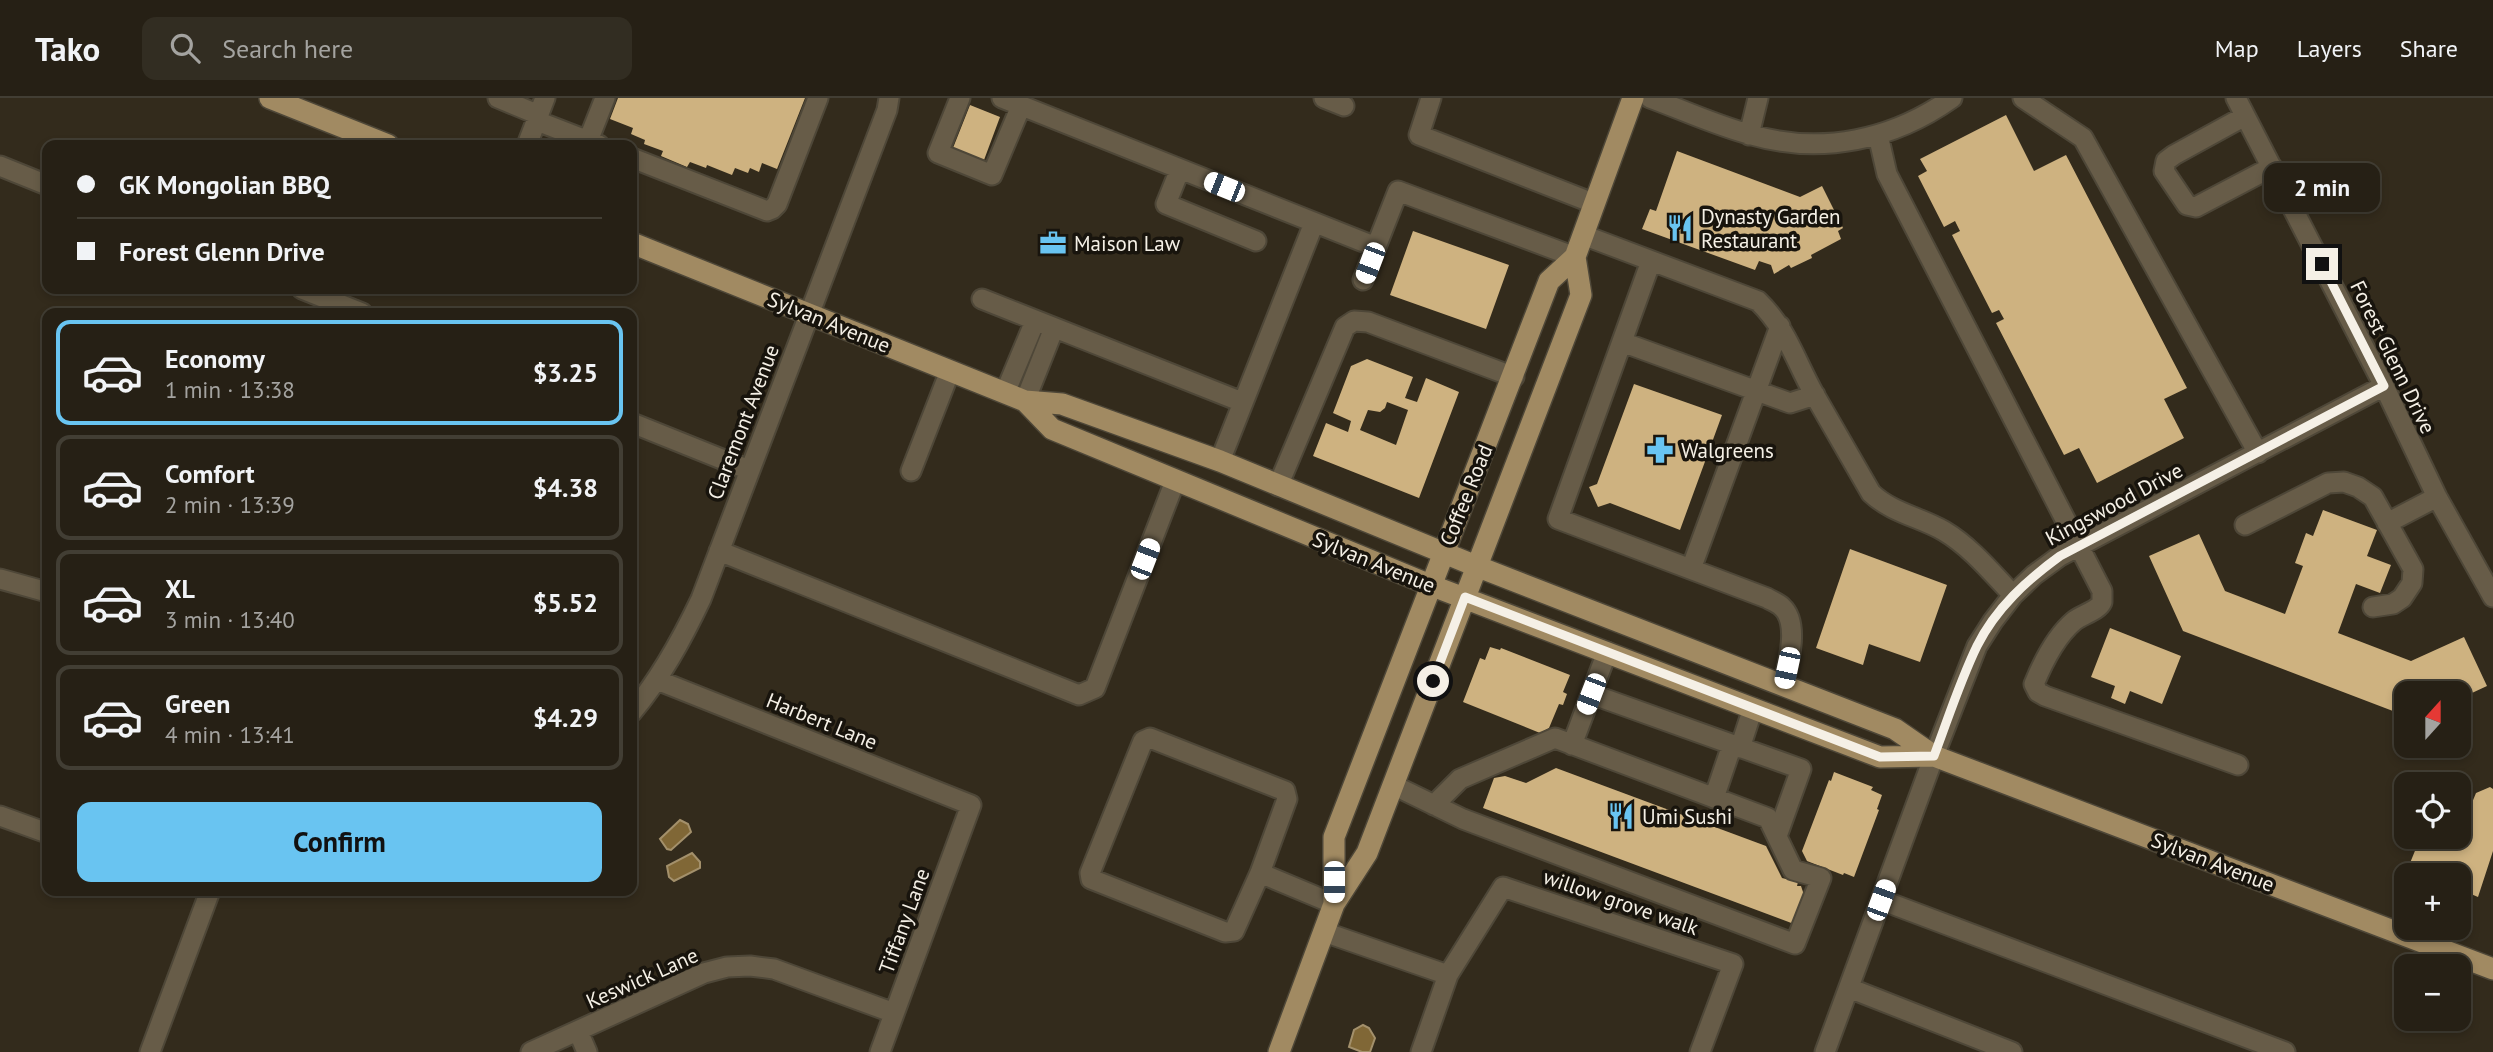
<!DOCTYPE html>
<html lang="en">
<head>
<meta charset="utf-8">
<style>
  :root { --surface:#262015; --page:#322d22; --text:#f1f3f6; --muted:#a4a3a0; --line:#423e34; --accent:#69c4f1 }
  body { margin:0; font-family:"PT Sans",sans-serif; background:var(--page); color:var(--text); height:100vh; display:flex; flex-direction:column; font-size:26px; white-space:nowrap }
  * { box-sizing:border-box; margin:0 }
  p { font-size:23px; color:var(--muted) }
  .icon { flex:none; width:38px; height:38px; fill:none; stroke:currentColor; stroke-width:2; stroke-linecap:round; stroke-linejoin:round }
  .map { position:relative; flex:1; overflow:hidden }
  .sheet { position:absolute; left:42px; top:210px; width:595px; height:588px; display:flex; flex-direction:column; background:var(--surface); border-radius:14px; box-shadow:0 4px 10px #0003,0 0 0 2px var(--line) }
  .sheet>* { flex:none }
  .guide { position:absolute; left:42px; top:42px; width:595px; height:154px; border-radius:14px; box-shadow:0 4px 10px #0003,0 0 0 2px var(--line); display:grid; align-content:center; height:154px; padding:0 35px; background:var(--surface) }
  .needle { width:46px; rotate:21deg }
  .controls { position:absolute; left:2394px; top:583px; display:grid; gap:14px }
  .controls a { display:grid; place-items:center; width:77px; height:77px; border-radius:14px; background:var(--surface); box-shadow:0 4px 10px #0003,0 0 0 2px var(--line); font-size:35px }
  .end { position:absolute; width:32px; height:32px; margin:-16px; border:9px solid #f5f0e6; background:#111; box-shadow:0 0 0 4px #111 }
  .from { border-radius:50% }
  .bubble { position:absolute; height:49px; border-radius:14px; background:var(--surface); box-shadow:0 4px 10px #0003,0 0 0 2px var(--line); font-size:23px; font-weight:700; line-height:49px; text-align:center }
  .car { position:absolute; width:21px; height:42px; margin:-21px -10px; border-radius:9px; box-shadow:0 0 5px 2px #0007; background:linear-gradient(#fff 24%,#345 0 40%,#fff 0 76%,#345 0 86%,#fff 0) }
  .guide b { display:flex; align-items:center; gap:24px; height:66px; font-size:26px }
  .guide b+b { border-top:2px solid var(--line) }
  .guide i { width:18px; height:18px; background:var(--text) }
  ul { padding:12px 0 0; list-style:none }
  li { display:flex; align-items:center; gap:21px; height:105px; margin:0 14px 10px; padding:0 21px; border:4px solid var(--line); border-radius:14px }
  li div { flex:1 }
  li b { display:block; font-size:26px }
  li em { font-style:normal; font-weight:700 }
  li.selected { border-color:var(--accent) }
  li>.icon { width:63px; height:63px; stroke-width:1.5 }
  .action { display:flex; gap:14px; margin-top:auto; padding:14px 35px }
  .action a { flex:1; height:80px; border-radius:14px; background:var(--accent); color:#111; font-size:28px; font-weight:700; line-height:80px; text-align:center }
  header { display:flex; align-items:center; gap:42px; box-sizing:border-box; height:98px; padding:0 35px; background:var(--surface); border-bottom:2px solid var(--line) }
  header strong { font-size:33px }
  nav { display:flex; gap:38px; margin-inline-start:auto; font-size:24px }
  .search { width:490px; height:63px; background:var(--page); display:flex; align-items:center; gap:18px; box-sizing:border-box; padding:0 24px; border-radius:14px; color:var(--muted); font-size:26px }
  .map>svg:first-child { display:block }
  .water { fill:#806736; stroke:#a3906b; stroke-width:2 }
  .building { fill:#ceb280; fill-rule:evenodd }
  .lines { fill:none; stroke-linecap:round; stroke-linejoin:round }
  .minor-casing { stroke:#4e4738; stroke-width:23 }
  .major-casing { stroke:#4e4738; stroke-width:24 }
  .minor { stroke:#675c48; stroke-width:19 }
  .major { stroke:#a18a62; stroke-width:21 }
  .route { stroke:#f5f0e6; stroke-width:9 }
  .labels { text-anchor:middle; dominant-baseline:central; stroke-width:7; stroke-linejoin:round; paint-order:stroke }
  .poi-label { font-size:21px; fill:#f5f0e6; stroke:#18140d; text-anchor:start }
  .street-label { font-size:21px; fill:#f5f0e6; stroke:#18140d }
</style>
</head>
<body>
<header>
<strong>Tako</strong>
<div class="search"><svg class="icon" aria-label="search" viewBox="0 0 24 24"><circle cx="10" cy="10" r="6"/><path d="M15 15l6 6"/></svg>Search here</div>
<nav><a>Map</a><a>Layers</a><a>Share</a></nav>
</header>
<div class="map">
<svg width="2493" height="954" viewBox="0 0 2493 954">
  <rect width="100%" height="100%" fill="#332b1c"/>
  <!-- water -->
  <path class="water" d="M680,722L688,726L691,734L671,752L667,751L660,741Z
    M692,755L700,764V770L674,783L669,779L667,768Z
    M1363,927L1369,930L1375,940L1370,954H1362L1349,949L1354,932Z"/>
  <!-- building -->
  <path class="building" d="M618,0H805L777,71L762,65L759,74L750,70L748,75L735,70L732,77L707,67L706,70L690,64L687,69L661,58L663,53L644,46L645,42L631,36L633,30L610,21Z
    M970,7L1000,19L984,62L953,50Z
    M2006,17L2034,73L2066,57L2187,290L2164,301L2184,340L2097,385L2079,350L2064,357L1996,225L2004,221L1999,212L1992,215L1952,137L1960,133L1955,123L1944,129L1918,78L1927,73L1920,61Z
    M1677,53L1800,99L1822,88L1843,130L1838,133L1841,141L1811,157L1812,160L1791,170L1789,167L1774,176L1771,167L1759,163L1755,172L1642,131L1650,111L1656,113Z
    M1413,133L1509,167L1486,231L1390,197Z
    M1367,261L1413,279L1405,300L1417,304L1426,280L1459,294L1419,400L1313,358L1326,325L1348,334L1351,323L1333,315L1351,268ZM1387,304L1408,312L1396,347L1360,332L1368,312L1380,314L1385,310Z
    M1634,286L1722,317L1680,432L1610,405L1598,409L1589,389L1597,386Z
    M2323,412L2377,432L2367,458L2391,467L2380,495L2356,486L2338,535L2411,563L2464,539L2487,588L2459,601V595H2406V618L2183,533L2149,458L2199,436L2225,493L2285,516L2303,468L2295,465L2306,435L2313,438Z
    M1850,451L1947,487L1920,564L1869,546L1863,567L1816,550Z
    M2110,530L2181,558L2162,606L2130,593L2125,606L2111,600L2115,588L2091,579Z
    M1490,549L1500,552L1501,550L1570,577L1563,594L1567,596L1563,607L1559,606L1549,630L1540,635L1463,604L1480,560L1485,562Z
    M1556,670L1766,748L1782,780L1798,784L1797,788H1801L1805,800L1794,826L1483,710L1494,680L1505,678L1526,685Z
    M1834,674L1873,689L1871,692L1882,697L1877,711L1879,712L1854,779L1844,775L1843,777L1807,763L1802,753L1829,682L1831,683Z
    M2490,689L2493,691V753L2478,799L2459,791V777H2425L2408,770L2421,738H2459V722L2464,724L2476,695Z"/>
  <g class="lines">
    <defs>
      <path id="minor" d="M498,0L539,17
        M960,0L938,55L992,77L1021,8
        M1002,0L1376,149
        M1324,0L1344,8
        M1431,0L1419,37L1593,105
        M1650,0C1683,12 1717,28 1752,37C1822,57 1893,42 1952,0
        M2023,0L2083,40L2258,355
        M2236,0L2384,288L2437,399L2493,499
        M2245,18L2174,57L2166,63L2164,73L2187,107L2196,109L2272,69
        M537,23L599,47
        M1749,37L1758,0
        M1878,37L1887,76L2102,493C2102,494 2102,503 2102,504C2098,513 2081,517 2074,523C2055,539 2043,564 2034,586L2038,594L2045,598L2238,667
        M588,43L605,0
        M527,47L545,0
        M632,60L767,113L772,111L777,106L818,0
        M0,68L47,87
        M1180,71L1166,106L1256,143
        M1583,137L1758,203C1787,231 1795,262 1814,296C1833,329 1852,362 1871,395C1892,415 1920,419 1944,433C1971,449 1992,475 2013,497
        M1651,163L1558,421L1767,500C1772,503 1778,505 1782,509C1800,525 1788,567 1783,587
        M1363,182L1398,93L1575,159
        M302,191L362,215
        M982,201L1242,304
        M1622,244L1790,305L1815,297
        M1005,295L1035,223
        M1025,303L1054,230
        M632,325L749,372
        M1220,363L1314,125
        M911,373L950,273
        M1278,388L1345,229L1354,223L1368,224L1514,279
        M2387,425L2437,399
        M2245,427L2328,385L2344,384L2358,389L2373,399L2413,471L2412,485L2402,500L2393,506L2373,509
        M719,453L1079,597L1095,590L1175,383
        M1691,471L1780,228
        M0,481L47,494
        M657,582L971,707L880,954
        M1591,596L1801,671L1777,738
        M632,614C661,580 682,541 701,501L887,12L889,0
        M1150,640L1285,693L1287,701L1260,775L1234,833L1225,834L1091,781L1090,775L1143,643Z
        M1572,647L1607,554
        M1740,650L1753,610
        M1393,687L1463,721L1795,846L1821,780L1793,772L1768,720L1555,640L1460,681L1434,707
        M1714,700L1732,647
        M0,718L47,735
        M1260,775L1334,806
        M1881,802L2285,954
        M1324,834L1448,877L1421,954
        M1448,877L1503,789L1733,866L1700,954
        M1849,890L2012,954
        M578,933L587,954
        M150,954L210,793
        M531,954L704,875L727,869L750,868L774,871L894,915
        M1825,954L1934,658L1977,548L1993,523L2013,497L2034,477L2060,458L2384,288"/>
      <path id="major" d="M270,0L388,47
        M632,145L1025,303L1062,306L1220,363L1476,468L1895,631L1934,658L2493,871
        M1025,303L1052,331L1430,487L1880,659L1934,658
        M1334,806V739L1549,183L1575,159
        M1279,954L1334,806L1367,755L1581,197L1575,159L1633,0"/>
    </defs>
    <!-- minor casing -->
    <use href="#minor" class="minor-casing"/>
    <!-- major casing -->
    <use href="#major" class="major-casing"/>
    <!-- minor -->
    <use href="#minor" class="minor"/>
    <!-- major -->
    <use href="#major" class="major"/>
  </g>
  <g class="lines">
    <!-- route -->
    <path class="route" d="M1433,583L1465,499L1880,659L1934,658C1948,621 1960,583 1977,548C1996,510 2027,482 2060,458L2384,288L2322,166"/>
  </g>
  <!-- icons -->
  <defs>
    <symbol id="restaurant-bare" viewBox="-9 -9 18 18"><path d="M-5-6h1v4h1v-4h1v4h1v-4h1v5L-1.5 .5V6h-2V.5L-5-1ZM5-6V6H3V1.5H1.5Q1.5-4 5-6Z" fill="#69c4f1" stroke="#18140d" stroke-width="2.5" paint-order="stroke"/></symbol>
    <symbol id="office-bare" viewBox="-9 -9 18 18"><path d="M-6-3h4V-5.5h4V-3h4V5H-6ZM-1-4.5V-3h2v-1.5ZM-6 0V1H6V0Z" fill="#69c4f1" stroke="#18140d" stroke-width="2.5" paint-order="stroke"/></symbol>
    <symbol id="pharmacy-bare" viewBox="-9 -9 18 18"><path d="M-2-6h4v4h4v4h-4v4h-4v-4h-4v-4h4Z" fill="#69c4f1" stroke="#18140d" stroke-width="2.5" paint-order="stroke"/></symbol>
  </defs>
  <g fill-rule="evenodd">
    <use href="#restaurant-bare" x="1661" y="111" width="38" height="38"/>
    <use href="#office-bare" x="1034" y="126" width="38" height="38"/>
    <use href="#pharmacy-bare" x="1641" y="333" width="38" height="38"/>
    <use href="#restaurant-bare" x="1602" y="699" width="38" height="38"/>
  </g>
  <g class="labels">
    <!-- poi labels -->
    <g class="poi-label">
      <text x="1701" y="118">Dynasty Garden<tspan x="1701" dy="24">Restaurant</tspan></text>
      <text x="1074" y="145">Maison Law</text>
      <text x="1681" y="352">Walgreens</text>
      <text x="1642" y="718">Umi Sushi</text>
    </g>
    <!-- street labels -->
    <g class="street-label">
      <text transform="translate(829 224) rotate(22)">Sylvan Avenue</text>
      <text transform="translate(2393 259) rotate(64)">Forest Glenn Drive</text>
      <text transform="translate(743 324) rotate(-69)">Claremont Avenue</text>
      <text transform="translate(1466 397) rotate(-68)">Coffee Road</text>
      <text transform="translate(2114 406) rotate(-28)">Kingswood Drive</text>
      <text transform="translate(1374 464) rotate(22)">Sylvan Avenue</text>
      <text transform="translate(822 623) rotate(22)">Harbert Lane</text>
      <text transform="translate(2213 764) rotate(21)">Sylvan Avenue</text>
      <text transform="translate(1621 804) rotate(19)">willow grove walk</text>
      <text transform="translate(904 823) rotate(-70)">Tiffany Lane</text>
      <text transform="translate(642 880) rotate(-24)">Keswick Lane</text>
    </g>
  </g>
</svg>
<div class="controls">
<a><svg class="needle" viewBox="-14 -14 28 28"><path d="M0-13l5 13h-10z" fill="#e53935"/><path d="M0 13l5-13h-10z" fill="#a4a3a0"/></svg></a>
<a><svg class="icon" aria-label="locate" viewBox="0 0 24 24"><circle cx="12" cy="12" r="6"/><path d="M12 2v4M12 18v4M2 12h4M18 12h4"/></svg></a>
<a>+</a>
<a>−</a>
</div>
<i class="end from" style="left:1433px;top:583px"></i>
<i class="end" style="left:2322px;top:166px"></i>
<div class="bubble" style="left:2264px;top:65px;width:116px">2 min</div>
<i class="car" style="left:1224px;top:89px;rotate:292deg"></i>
<i class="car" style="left:1370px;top:165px;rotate:201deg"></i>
<i class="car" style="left:1145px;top:461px;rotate:21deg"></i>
<i class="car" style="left:1787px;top:570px;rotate:192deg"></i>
<i class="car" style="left:1591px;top:596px;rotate:201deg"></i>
<i class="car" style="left:1334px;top:784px;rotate:180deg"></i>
<i class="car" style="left:1881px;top:802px;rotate:20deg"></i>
<div class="guide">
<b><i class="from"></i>GK Mongolian BBQ</b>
<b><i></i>Forest Glenn Drive</b>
</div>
<section class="sheet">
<ul>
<li class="selected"><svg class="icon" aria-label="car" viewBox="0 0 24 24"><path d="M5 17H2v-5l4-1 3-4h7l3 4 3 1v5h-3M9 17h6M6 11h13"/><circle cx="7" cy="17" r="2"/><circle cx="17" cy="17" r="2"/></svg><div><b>Economy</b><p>1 min · 13:38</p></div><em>$3.25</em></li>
<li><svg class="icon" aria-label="car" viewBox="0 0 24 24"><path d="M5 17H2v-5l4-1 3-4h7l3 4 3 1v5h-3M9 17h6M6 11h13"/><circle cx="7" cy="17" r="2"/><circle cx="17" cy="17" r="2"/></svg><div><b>Comfort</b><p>2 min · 13:39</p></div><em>$4.38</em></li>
<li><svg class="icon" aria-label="car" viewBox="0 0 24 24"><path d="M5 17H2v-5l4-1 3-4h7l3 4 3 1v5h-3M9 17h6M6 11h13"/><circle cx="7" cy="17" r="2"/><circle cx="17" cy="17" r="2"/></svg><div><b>XL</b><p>3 min · 13:40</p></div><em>$5.52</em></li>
<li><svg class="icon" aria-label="car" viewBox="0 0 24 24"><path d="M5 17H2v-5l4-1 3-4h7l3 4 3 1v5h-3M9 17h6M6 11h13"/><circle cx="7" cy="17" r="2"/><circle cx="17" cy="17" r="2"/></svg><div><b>Green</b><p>4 min · 13:41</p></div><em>$4.29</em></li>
</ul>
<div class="action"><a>Confirm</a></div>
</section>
</div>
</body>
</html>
